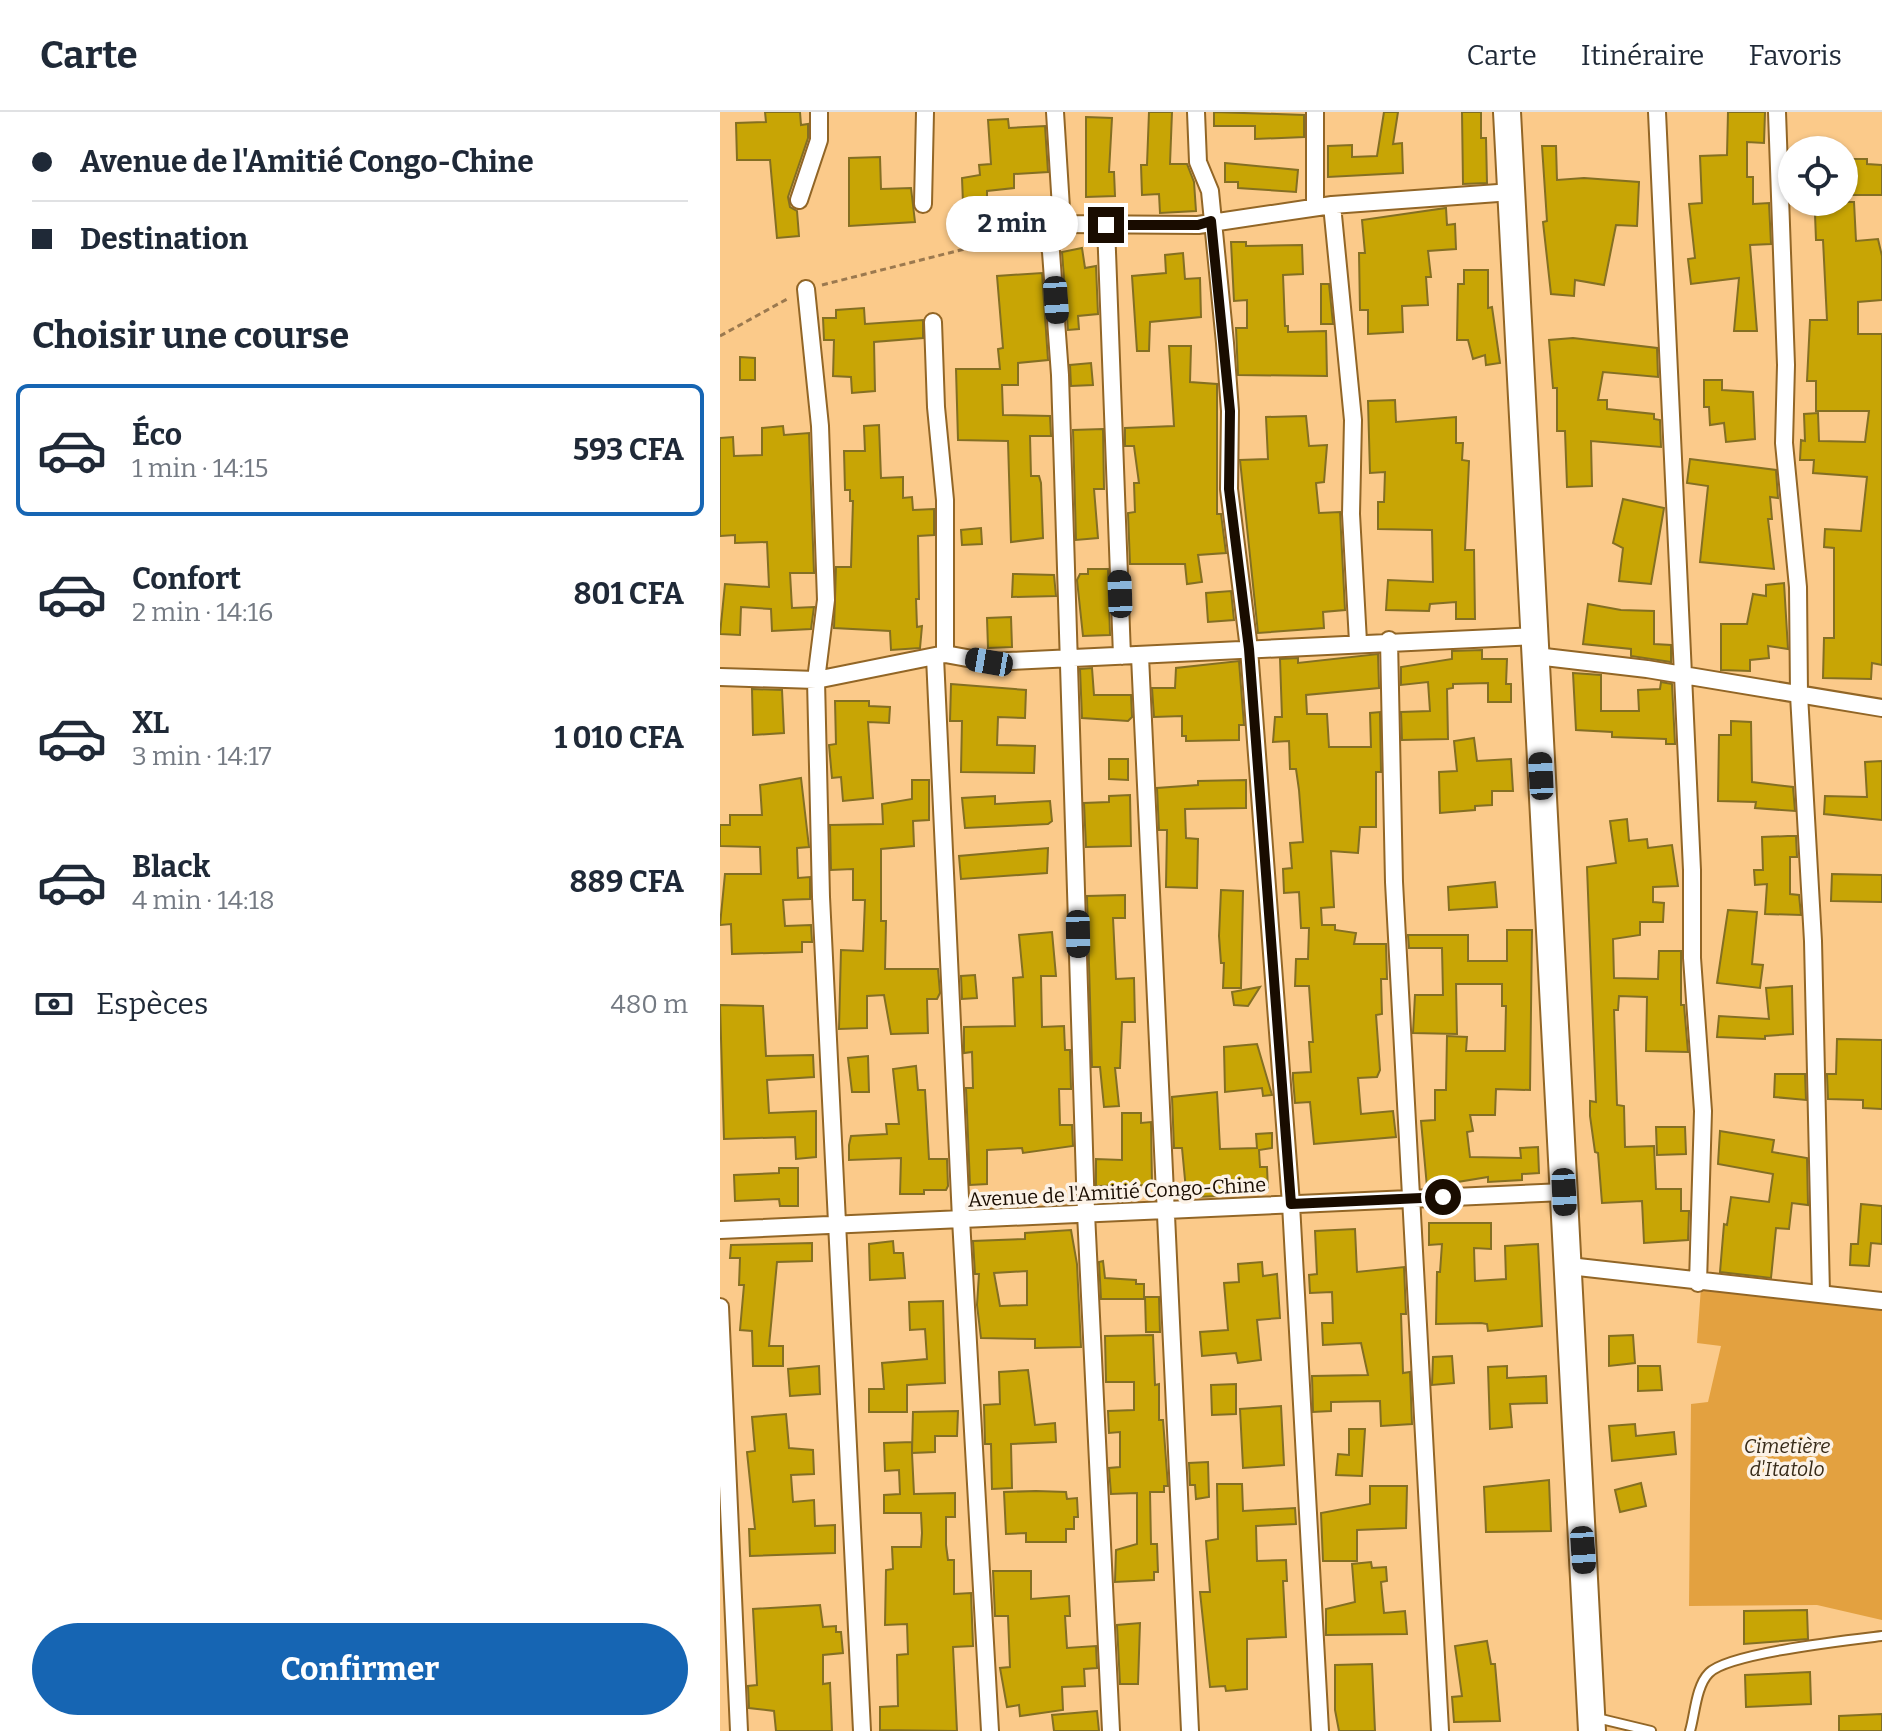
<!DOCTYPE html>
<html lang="fr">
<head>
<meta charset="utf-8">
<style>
  :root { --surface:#fff; --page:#f2f2f3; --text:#1f2937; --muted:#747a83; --line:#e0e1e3; --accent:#1665b3 }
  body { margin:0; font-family:Bitter,serif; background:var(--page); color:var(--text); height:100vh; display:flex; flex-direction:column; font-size:30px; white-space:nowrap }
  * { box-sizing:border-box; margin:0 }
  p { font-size:26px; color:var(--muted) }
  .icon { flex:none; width:44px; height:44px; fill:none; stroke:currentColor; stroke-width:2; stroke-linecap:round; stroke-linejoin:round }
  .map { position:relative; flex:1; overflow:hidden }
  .side { display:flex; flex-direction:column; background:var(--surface); width:720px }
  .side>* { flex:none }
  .guide { display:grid; align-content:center; height:176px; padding:0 32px; background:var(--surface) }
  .fabs { position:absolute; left:1058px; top:24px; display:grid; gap:16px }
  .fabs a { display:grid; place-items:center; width:80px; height:80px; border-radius:50%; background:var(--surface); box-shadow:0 2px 6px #0004; font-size:40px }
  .end { position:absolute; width:36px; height:36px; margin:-18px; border:10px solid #190c00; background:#fff; box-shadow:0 0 0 4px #fff }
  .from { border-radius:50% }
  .bubble { position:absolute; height:56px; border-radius:28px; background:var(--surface); box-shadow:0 2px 6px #0004; font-size:26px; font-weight:700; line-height:56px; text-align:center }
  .car { position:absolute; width:24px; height:48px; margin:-24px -12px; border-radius:10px; box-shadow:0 0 6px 2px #0007; background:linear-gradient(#222 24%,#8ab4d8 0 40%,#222 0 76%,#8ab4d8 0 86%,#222 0) }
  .guide b { display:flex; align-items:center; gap:28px; height:76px; font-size:30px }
  .guide b+b { border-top:2px solid var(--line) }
  .guide i { width:20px; height:20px; background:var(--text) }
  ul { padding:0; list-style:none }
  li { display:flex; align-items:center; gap:24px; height:132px; margin:0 16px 12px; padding:0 16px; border:4px solid transparent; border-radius:12px }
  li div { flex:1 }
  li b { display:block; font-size:30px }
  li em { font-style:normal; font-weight:700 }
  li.on { border-color:var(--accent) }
  li>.icon { width:72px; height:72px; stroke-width:1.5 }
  h2 { padding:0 32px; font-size:36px; line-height:96px }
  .pay { display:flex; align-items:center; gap:20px; height:88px; padding:0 32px; font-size:30px }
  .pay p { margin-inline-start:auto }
  .button { display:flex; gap:16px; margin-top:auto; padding:16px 32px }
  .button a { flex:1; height:92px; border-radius:48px; background:var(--accent); color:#fff; font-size:32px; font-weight:700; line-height:92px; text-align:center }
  header { display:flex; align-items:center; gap:48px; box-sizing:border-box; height:112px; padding:0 40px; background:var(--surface); border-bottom:2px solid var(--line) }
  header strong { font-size:38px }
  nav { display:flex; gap:44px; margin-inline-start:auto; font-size:28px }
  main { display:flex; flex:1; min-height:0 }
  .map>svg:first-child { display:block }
  .green { fill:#e3a140 }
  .building { fill:#c8a505; stroke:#846f22; stroke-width:2; fill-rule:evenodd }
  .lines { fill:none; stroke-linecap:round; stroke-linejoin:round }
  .service-casing { stroke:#926626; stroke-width:12 }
  .minor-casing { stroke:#926626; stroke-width:20 }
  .trunk-casing { stroke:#926626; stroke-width:30 }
  .path { stroke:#9b794f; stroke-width:3; stroke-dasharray:6 4; stroke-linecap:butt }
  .service { stroke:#fff; stroke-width:8 }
  .minor { stroke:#fff; stroke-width:16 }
  .trunk { stroke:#fff; stroke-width:26 }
  .route { stroke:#190c00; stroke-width:10 }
  .labels { text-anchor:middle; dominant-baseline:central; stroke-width:7; stroke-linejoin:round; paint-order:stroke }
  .street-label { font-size:20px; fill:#190c00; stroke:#fcf2e6 }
  .park-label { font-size:20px; font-style:italic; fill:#372a18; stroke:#fcf2e6 }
</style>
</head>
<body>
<header>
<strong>Carte</strong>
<nav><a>Carte</a><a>Itinéraire</a><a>Favoris</a></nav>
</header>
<main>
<section class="side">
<div class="guide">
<b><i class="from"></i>Avenue de l'Amitié Congo-Chine</b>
<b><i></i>Destination</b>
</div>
<h2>Choisir une course</h2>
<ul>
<li class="on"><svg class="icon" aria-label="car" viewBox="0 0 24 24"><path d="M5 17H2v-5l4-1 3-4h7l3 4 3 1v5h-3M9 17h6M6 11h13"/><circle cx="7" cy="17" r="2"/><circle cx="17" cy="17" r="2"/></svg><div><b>Éco</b><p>1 min · 14:15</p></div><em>593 CFA</em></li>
<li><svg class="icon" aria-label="car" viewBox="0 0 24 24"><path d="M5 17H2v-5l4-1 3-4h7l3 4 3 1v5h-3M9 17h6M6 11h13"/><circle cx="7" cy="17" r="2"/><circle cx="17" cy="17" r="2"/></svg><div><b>Confort</b><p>2 min · 14:16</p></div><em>801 CFA</em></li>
<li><svg class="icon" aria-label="car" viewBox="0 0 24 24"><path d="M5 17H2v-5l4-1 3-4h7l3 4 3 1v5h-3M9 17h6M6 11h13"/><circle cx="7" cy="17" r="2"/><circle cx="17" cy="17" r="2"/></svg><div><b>XL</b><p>3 min · 14:17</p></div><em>1 010 CFA</em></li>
<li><svg class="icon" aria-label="car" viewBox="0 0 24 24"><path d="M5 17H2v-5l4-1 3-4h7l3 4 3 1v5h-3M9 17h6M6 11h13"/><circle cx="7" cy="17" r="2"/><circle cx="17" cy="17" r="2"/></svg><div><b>Black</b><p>4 min · 14:18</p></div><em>889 CFA</em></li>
</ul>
<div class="pay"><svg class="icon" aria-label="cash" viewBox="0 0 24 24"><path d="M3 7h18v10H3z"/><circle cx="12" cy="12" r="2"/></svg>Espèces<p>480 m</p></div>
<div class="button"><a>Confirmer</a></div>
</section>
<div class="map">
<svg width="1162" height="1619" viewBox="0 0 1162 1619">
  <rect width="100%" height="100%" fill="#fbca8a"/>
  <!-- green -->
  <path class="green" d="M981,1175L1162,1198V1508L1097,1493L969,1494L971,1292L988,1290L1001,1234L977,1231Z"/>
  <!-- building -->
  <path class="building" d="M45,0H80L81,13L88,12V26L68,85L70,95L77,99L79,124L57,126L50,48H17L16,11L46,10Z
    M429,0H452L450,52H467L474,70L476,99L440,101L439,82L422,83L421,53H427Z
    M494,0L584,3V25L535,27V14H494Z
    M664,0H678L673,32L682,31L683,61L608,65V34L632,33V45L657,44Z
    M742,0H761V26H766L767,71L743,72Z
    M1008,0H1045L1044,31L1027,30V65H1033V92L1049,91L1051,132L1030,133L1037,219H1014L1019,166L971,172L968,147L975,146L969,92L982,91L980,44L1007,43Z
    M366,5L392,6L389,60H394L395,84L366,85Z
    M288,7L289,16L325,14L328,60L294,62V76L267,79V91H243L242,66L260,63L259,53L271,52L268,8Z
    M822,34H836L837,68L864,66L919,70L917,114L896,113L884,173L855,168L854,184L831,182L823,110L827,109Z
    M160,45L161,77L191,76L195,110L129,114V46Z
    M1124,47H1147V52L1162,53V83H1124Z
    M505,51L578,58L576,80L518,76V70H505Z
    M1101,90H1134L1136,129L1158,127L1162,144V188L1138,190V222H1162V553L1152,551L1151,567L1103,566L1104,526H1114V436L1104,435L1105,417L1141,419L1147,365L1093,361L1094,348H1080L1081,328L1085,329L1084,302L1098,301L1099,329L1145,330L1149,299H1096V269H1087L1090,208H1107L1103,128H1096L1095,102L1101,101Z
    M726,96L727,113L735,112L736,137L708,139L711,165H706L708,193L682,194L683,220L648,222V198H640L639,141H645L642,108Z
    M511,130H526V134L582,133L583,162L563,163L565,214H568V220L606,219L607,264L518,263L516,216H527V188L514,189Z
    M362,136L365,156L376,154L378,202L358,204L359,217L348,218L342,140Z
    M463,141L465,167L480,166L481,205L430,210L429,239H417L412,164L446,161L445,143Z
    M744,158H768V196L772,195L780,251L766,253L765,243L753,247L748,228H737L738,172H744Z
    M322,161L328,248L298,251V273H282L283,303L330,304L331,324H310L311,364H319L321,371L323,426L291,430L288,329L238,328L236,257H280L278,237L283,236L277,164Z
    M601,172H609L613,212H601Z
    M144,196L145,212L203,208V226L154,230L155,279L132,281L131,265L113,264L114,228H104L103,206H116V198Z
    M853,226L937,236L938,265L883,260L878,288H887V297L934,302V307L940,308L941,335L871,329L872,374L847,375L845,319H837V276H833L829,228Z
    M449,234H471L470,270L497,272V402H501L506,441L478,443L482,470L467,472L465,452H410L408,401L415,400L414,371H419L414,334H405V316L454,314Z
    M20,245L35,246V268H20Z
    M371,251L373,273L351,274L350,253Z
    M984,268H1002V278L1033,280L1035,327L1006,330L1004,311L990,313L989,295H984Z
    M675,288L676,310L736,305V331H743L742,348L749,349L745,438H754L755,507H736V490L710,492L709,499L666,498L668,468L713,470L712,418L658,417V390H664L665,360L650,361L648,289Z
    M586,304L589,334L607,333L604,370L596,371L599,401L620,400L625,498L603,500L604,516L538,521L520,348L548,347L546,305Z
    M159,313L161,366L183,365V386L192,385L193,398L214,397V423L198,424L199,487H196L197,515L202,514L200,536L171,538L170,519L114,516L116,455H131L133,389H130V378H125L124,339H145L144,314Z
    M63,314L64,323L89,321L94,461H70L72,496L94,495L91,517L52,519L51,497L21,495L20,523L0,522L5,472L49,475L47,430L15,431V423L0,424V326L13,325L14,344L42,343V316Z
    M383,317L384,377H374L378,426L356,428L353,318Z
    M970,347L1056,358L1058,386L1050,385L1052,407H1048L1054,457L980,450L988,374L967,371Z
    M903,387L944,396L931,472L899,469L903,436L893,431Z
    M261,416L262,432L242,433L241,418Z
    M368,457H388L390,523L363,524L357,468L360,462H368Z
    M293,462L334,463L336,484L292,485Z
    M1064,471L1068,537L1048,534L1049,546L1030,548V559L1001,558V512H1027L1033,482L1046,484V473Z
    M511,479L514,508L488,510L486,481Z
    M868,492L901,498L934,499V532L951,533V550L911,544V537L863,532Z
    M291,505L292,535L268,536L267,506Z
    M762,538V547H787L786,572H791V590H768V571L733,572V576L727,577L728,627L682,628L681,600L710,599L708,570L681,573V555L732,547V539Z
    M658,542L659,576L586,583L587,602H607L609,635H651L650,601L660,600L661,660H656V715H640L638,741L611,739L614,795L601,796L602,813H615V818L636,821L634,832H666L667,867H661L662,902L656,903L660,958L657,965L638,966L641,1002L673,999L676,1025L594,1032L590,990L575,991L573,967V961L591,960L589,930H593L589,874H575L576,847H588L589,816H581L579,780L564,781L563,757L572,756L570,731L583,730L579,678L576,657H570L569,629L553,630L555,605H562L560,547L578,546V551Z
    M519,549L524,613H519V628L466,629V624H462V604L434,605L432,576H455L456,556Z
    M372,556L374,583H411L412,605L408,609L362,606L360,557Z
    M853,561L881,563V599H919L918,578L940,577L941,570L952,572L955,632H946V627L892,625V620L856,618Z
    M231,572L306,578L305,606L278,605L277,633L315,634L314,661L241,660L242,609H230Z
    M32,577L62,578L64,621L33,623Z
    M115,589H149V594L170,595L169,611L148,610L153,686L123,689L121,665L112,666L109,633L116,632Z
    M1011,609L1031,610L1032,670L1073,675L1075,699L1035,696L1036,690L998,689L999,623H1011Z
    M754,626L757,649L791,647L793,679H772V693L755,694V698L720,701L719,660L737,659L734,629Z
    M389,647H408V668L389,667Z
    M1162,649V708L1104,702L1105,684L1147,685L1145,650Z
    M81,666L89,735L77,736L78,766L90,765V787L63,788L65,814L91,813L92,830H82V840L12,842L11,812L0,813L5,762H41L40,735L0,734V713H10V703H42L40,673Z
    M192,668H209V708L193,709L194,734L161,737V809H166L165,857H218L220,881L217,887H207L208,921L171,922L164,883L147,884V916L119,917L121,838L143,839L145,788H133V757L111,758L110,713L163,712L162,692L192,687Z
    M526,668V696L465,697L466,726L478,727L477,776L446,775L447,718H439L437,676L478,673V669Z
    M410,683L411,734L366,735L364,691L389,690V684Z
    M275,684V692L330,689L332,709L328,712L245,716L242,686Z
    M907,707L909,729L927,727L928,736L952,733L958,774L933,775V790L944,791L943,810H920V823L893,827L894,866L938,867L939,839H961V893H964L968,940L926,939L927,885L899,884L898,898H894L897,993L904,994L905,1035L934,1034L936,1077H961V1099H969L968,1128L924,1131L922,1089L882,1091L878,1041L875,1040L870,1004V989L876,990L867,755L896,751L890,709Z
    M1068,724H1076L1077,745H1070V782L1079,783L1081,803L1045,802L1047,772L1035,773L1034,758H1043L1042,725Z
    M328,736L327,761L241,767L239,744Z
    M1112,762L1162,763V790L1111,789Z
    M775,770L777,795L729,798L728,775Z
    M501,778L523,779L521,876H503L504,851H501L499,824Z
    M405,783V806H393L396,867L414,866L415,910H402L400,956H395L399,994L384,995L380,955H372L367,784Z
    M1008,798L1037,800L1032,852L1043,853L1040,876L997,871Z
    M787,818H812L810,978L776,977L775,1003H750L753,1019L747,1020L750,1045L801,1046L800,1036L818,1035L819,1061L802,1062V1068L768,1070V1065L707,1075L701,1009L715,1008V978H726L727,924L747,925L746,939H785L786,894H782V872H736L737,922L693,921L695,883H723L722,836H689L688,823H748V849H787Z
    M332,820L336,864H321L322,915L344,914L345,938H350L351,977H339L340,1013H352L353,1034L303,1041L302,1036L267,1038V1072L250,1073L246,976H253L252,940L244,941V915L295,914L293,866L303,865L299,823Z
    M255,863L257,886L242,887L241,864Z
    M1072,874L1073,922L1045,924V927L997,925L999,904L1049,907L1046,876Z
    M540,875L528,894L514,893L512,880Z
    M0,893L43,894L46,944L93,943L94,965L47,968L49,1001L96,999V1045L76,1047L75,1025L4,1027Z
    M1117,927L1162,928V997L1143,996V988L1108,987L1107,962H1116Z
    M537,932L552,983L543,984L542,976L505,980L504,935Z
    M148,944L149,980H132L128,946Z
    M196,954L198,978H205L209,1047H227L228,1074L226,1078H204V1082H180L181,1046L129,1048V1033L131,1024L167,1022L166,1012H179L173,957Z
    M1055,962H1085L1086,988L1054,985Z
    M497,980L500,1037L537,1036L536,1022L552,1021V1036L539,1038L540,1055H547L548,1078L498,1080V1084L476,1085L475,1078H466L462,1036H454L452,985Z
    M402,1001H421V1011L431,1010L432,1073L376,1074V1047L402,1048Z
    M936,1015H965L966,1042L937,1043Z
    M1000,1019L1054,1028L1052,1040L1087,1046L1088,1093L1072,1091L1069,1117L1056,1116L1051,1166L1000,1160L1004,1112L1007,1113L1011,1085L1049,1090L1053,1062L998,1052Z
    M59,1056H78V1094H60L59,1087L15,1089L14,1063L59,1061Z
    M1141,1092L1162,1094V1132L1151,1131L1149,1154L1130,1153L1131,1132H1138Z
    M709,1111H771V1137L754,1136L755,1169L786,1167L785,1134L818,1132L822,1214L768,1219L767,1212L761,1211L716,1212L717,1160H720L722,1132L709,1133Z
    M635,1117L637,1160L684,1155L686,1202H681L683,1261L690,1260L692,1312L661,1314L660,1289L611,1290V1299L593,1300L592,1264L648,1263L641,1231L603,1233L602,1211H613L612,1180L590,1181L589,1163L597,1162L595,1119Z
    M351,1118L357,1152L361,1235L315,1236V1227L261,1226L257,1193L259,1162H255L253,1129L305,1127V1121ZM307,1159V1193L280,1194L274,1161Z
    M173,1129L174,1141H183L185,1166L150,1168L149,1132Z
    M92,1131V1149L57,1150L49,1234H63V1254H33L32,1219L20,1218L24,1173H19L20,1146H10L11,1133Z
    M383,1149L385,1166L416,1168V1172H424V1187H381L379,1150Z
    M542,1150L543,1164L557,1162L560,1206L537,1208L541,1248L518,1251L516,1241L482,1244L480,1220L508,1218L504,1171L519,1170L518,1152Z
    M425,1185H439L440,1220H426Z
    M223,1189L225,1271L187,1273V1300H149V1277H164L162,1251L207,1247L205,1217L190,1218L189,1190Z
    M433,1223L435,1273L439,1272V1308H443L448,1374H444V1380H430L431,1432H437L438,1460H434V1468L395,1470L396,1438L417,1432V1381L391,1382L389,1356L400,1355V1320L389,1321L388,1299L414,1298V1270H386L385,1224Z
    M913,1223L915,1251L889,1254V1224Z
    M732,1244L734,1271L712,1273L713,1245Z
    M99,1254L100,1282L70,1284L68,1257Z
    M787,1254V1266L826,1264L827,1291L790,1292L792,1315L770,1317L768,1255Z
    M918,1254H940L942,1278L918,1279Z
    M308,1258L315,1313L335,1311L336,1330L291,1332L292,1376L272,1377L271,1332H265L264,1293L280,1292L279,1260Z
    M516,1272V1302L492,1303L491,1273Z
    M561,1294L564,1353L523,1356L520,1297Z
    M238,1299L237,1324H215V1340L192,1341L194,1382L235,1381V1405H226V1433L228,1448H234V1482L251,1481L253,1534L233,1535L237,1619L160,1618V1595L178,1594L177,1543L188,1542L187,1512L165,1513L166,1458L173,1457L172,1435H201L202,1421L201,1401H164V1383L180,1382L179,1358L165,1359L164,1331L192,1330V1340L193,1300Z
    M66,1302L69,1336L93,1338L94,1362L71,1363L73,1390L94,1388L95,1414L115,1413V1441L30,1444L29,1417H35L27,1340L35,1339L32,1305Z
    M915,1312L916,1324L954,1320L956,1342L892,1349L889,1314Z
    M629,1317H645L642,1364L616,1363L618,1342L629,1343Z
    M488,1350L489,1385L476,1387L475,1373H470L469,1351Z
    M829,1368L831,1419L766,1420L764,1375Z
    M921,1371L926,1394L900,1400L895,1378Z
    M497,1372H522L523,1399L575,1396L576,1412L536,1414L537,1449L566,1448L567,1469H563L566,1525L527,1527V1577L506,1579L505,1574L490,1575L480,1480H490L486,1429L498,1427Z
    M650,1374H687L686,1416L637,1418V1449H603L601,1401L650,1392Z
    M316,1379L346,1380L347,1387L357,1386L358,1405H354V1417H346V1430H306V1421L286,1422L284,1380Z
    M651,1450L652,1456L666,1455L667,1469L661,1470L664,1501L685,1499L687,1522L606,1523V1497L635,1490L632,1452Z
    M273,1459H311V1487L349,1484L350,1504H345L347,1536L376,1534L377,1556L364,1557L365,1574L342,1575L343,1598L300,1604L299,1593L287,1595L280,1556L290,1555L288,1504H275Z
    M100,1493L103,1515L116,1514V1520H121L123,1541L103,1543V1572L110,1571L112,1619H56L54,1599L29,1596L28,1574L37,1573L33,1497Z
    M1087,1498L1088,1527L1024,1532V1499Z
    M420,1511L418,1572H400L397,1513Z
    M767,1529L771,1552H775L780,1609L734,1610L732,1585L742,1584L735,1534Z
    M652,1552L655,1619H619L615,1598V1553Z
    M1090,1560L1091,1592L1026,1595L1025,1563Z
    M377,1599L379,1619H334L332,1603Z
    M1162,1602V1619H1119V1604Z"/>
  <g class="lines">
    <defs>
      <path id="service" d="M877,1606L931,1619
        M970,1619C975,1602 976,1574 989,1561C1008,1541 1129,1528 1162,1524"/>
      <path id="minor" d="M335,0L342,112L478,113L612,93L792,80
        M476,0L478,50L490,79L505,231L510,299L509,377L529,537L571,1092L600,1619
        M595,0V95
        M937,0L972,758V846L983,999L978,1171
        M1057,0L1066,253L1064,331L1078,475L1079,583L1093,829L1101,1182
        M79,88L99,28V0
        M203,92L205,0
        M612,93L633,308L631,402L638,530
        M386,113L402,544
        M325,116L331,140L340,263L366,1101L391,1619
        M86,177L100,314L106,488L96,568L101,785L142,1619
        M213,210L216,295L225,388V542
        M669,528L674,770L720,1619
        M420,544L470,1619
        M816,544L927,557L1162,596
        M215,545L241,1107L270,1619
        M0,565L96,568L225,542L269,550L815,524
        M0,1118L844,1080
        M849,1154L1162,1189
        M0,1195L19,1619"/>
      <path id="trunk" d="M787,0L872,1619"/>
    </defs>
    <!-- service casing -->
    <use href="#service" class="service-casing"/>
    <!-- minor casing -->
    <use href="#minor" class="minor-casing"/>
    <!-- trunk casing -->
    <use href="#trunk" class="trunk-casing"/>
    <!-- path -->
    <path class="path" d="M102,173L308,121
      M0,224L69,186"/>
    <!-- service -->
    <use href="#service" class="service"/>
    <!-- minor -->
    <use href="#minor" class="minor"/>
    <!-- trunk -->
    <use href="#trunk" class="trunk"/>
  </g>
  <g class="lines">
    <!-- route -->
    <path class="route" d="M386,113H478L491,109L510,299L509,377L529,537L571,1092L723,1085"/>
  </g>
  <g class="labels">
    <!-- street labels -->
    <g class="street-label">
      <text transform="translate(397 1080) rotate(-3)">Avenue de l'Amitié Congo-Chine</text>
    </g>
    <!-- park labels -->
    <g class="park-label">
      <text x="1067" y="1334">Cimetière<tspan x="1067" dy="23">d'Itatolo</tspan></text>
    </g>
  </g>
</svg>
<div class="fabs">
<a><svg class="icon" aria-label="locate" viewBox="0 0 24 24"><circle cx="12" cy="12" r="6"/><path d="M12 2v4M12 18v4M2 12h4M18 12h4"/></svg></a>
</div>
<i class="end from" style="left:723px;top:1085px"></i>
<i class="end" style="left:386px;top:113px"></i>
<div class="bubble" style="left:226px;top:84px;width:132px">2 min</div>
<i class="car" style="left:336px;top:188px;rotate:176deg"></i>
<i class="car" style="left:400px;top:482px;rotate:358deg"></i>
<i class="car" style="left:269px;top:550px;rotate:280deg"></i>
<i class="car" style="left:821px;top:664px;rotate:357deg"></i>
<i class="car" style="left:358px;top:822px;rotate:179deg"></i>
<i class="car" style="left:844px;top:1080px;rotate:177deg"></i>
<i class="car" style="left:863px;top:1438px;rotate:176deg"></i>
</div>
</main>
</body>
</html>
